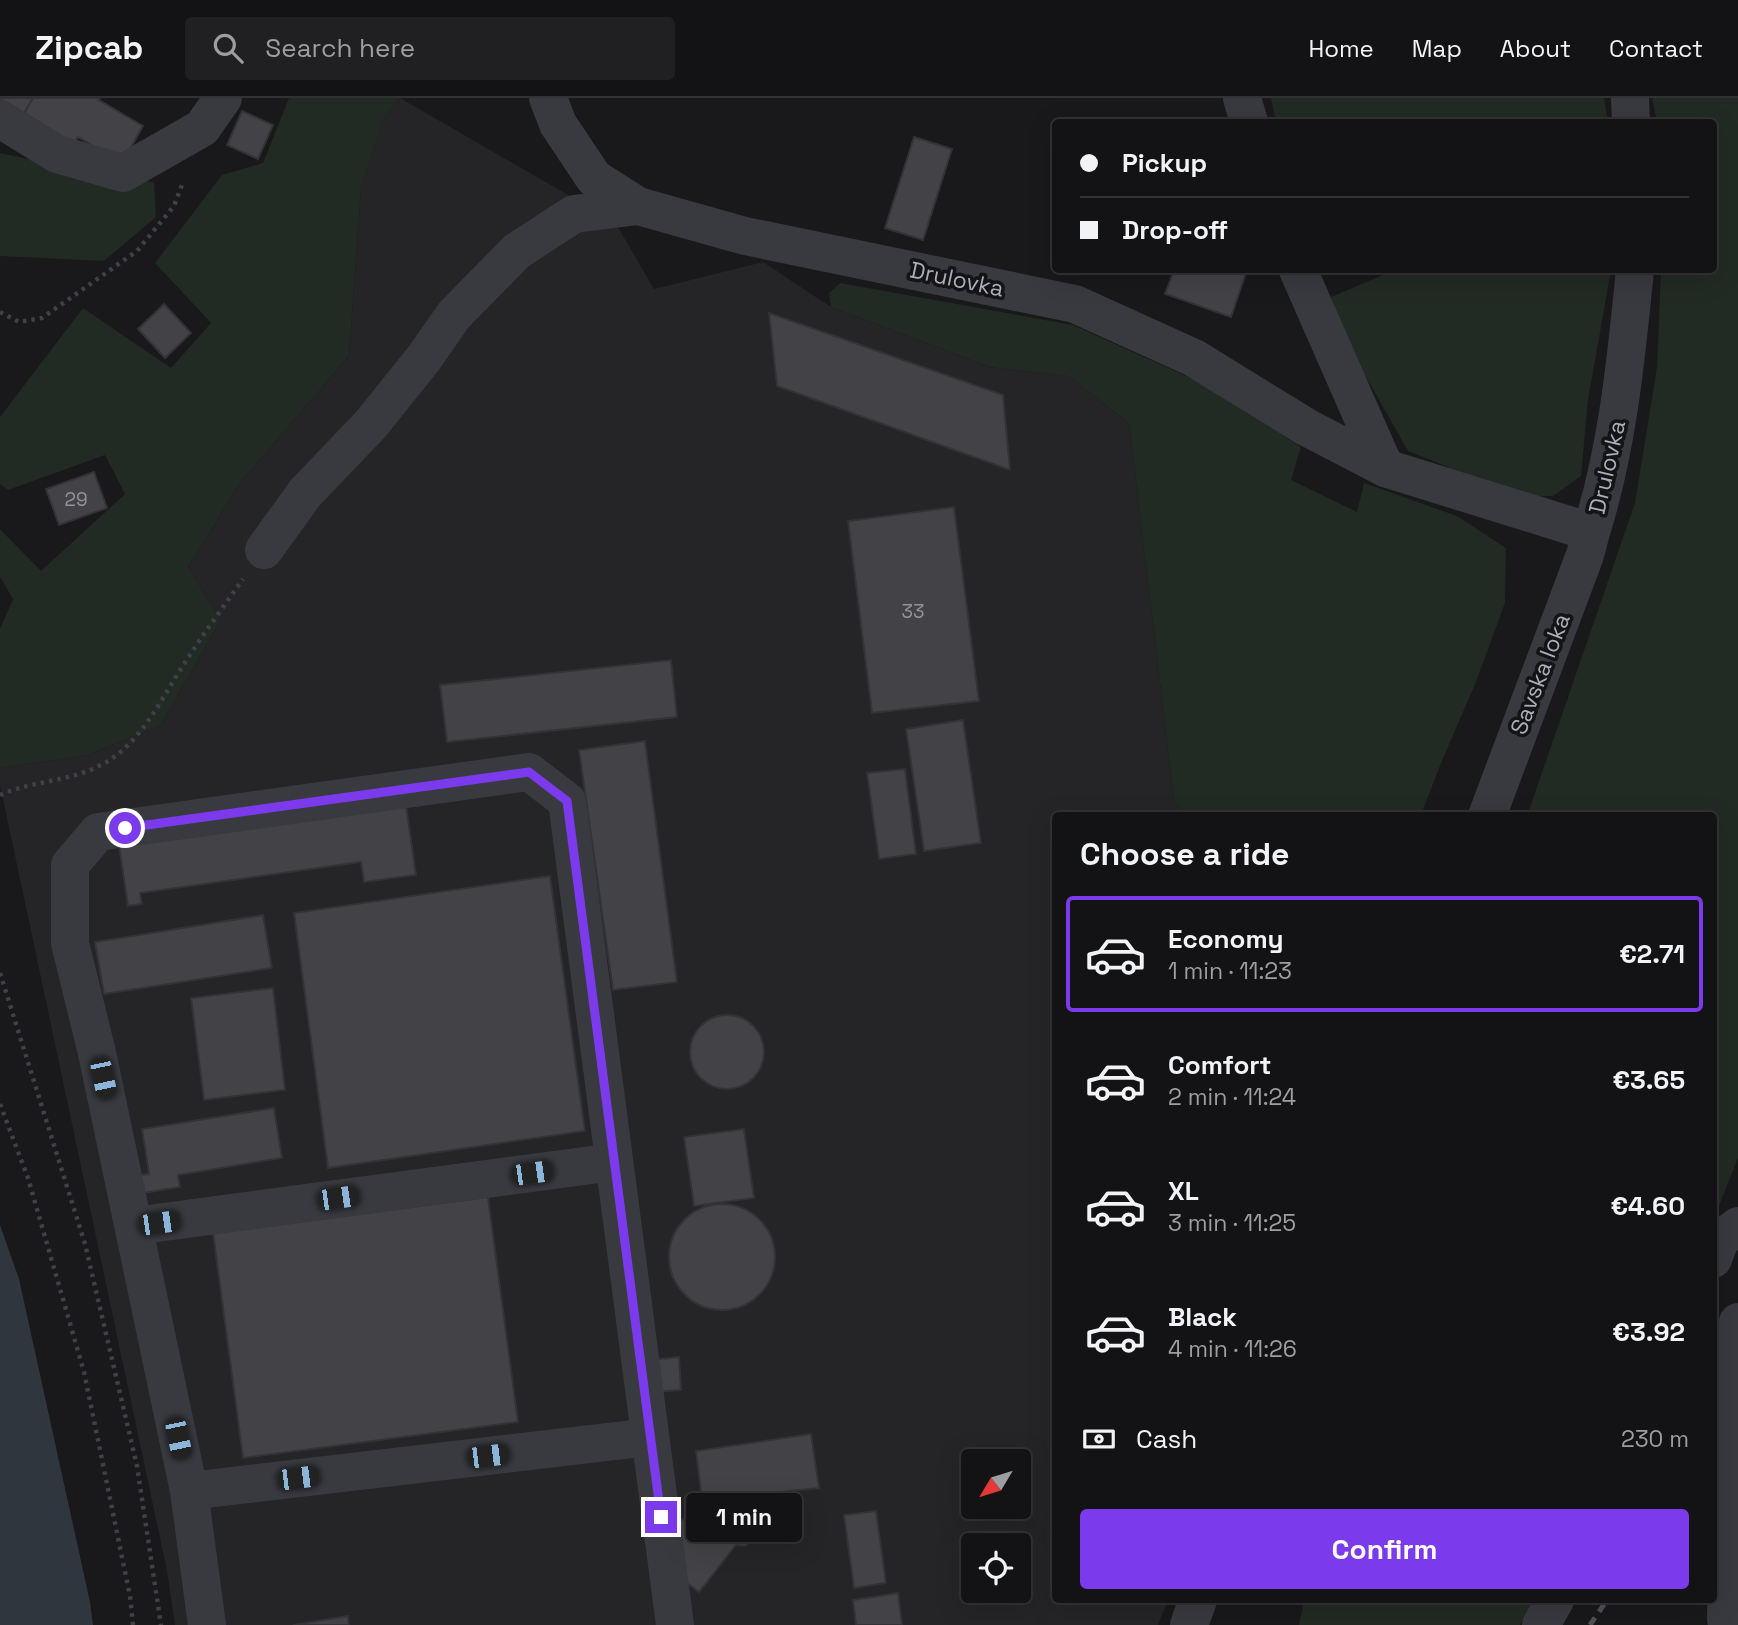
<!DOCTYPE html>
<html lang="en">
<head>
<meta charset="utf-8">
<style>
  :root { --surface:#131214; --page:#202022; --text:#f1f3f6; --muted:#9d9ea0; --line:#323234; --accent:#7c3aed }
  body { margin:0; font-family:"Space Grotesk",sans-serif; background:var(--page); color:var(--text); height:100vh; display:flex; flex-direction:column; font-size:26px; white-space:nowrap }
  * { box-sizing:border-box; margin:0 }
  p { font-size:23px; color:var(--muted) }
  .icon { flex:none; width:38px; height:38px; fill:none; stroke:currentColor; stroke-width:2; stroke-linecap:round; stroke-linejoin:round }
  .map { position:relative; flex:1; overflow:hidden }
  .panel { position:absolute; left:1052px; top:714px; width:665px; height:791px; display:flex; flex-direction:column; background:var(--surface); border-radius:7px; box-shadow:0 7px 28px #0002,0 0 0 2px var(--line) }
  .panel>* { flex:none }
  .banner { position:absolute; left:1052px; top:21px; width:665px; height:154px; border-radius:7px; box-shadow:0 7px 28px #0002,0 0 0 2px var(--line); display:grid; align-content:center; height:154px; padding:0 28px; background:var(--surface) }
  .needle { width:46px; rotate:232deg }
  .controls { position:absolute; left:961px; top:1351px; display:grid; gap:14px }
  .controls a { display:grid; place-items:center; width:70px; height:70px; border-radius:7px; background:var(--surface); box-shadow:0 7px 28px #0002,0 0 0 2px var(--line); font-size:35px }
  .end { position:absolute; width:32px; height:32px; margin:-16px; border:9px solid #7c3aed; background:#fff; box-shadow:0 0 0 4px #fff }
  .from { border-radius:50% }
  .bubble { position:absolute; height:49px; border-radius:7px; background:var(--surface); box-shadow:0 7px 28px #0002,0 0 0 2px var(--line); font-size:23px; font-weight:800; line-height:49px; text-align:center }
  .car { position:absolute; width:21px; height:42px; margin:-21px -10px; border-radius:9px; box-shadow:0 0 5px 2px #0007; background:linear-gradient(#222 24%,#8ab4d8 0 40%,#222 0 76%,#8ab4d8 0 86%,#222 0) }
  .banner b { display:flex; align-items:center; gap:24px; height:66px; font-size:26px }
  .banner b+b { border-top:2px solid var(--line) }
  .banner i { width:18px; height:18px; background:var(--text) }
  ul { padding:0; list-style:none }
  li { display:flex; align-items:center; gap:21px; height:116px; margin:0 14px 10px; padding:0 14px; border:4px solid transparent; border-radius:7px }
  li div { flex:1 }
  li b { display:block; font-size:26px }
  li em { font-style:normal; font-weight:800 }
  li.active { border-color:var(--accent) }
  li>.icon { width:63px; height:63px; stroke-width:1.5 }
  h2 { padding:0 28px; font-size:32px; line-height:84px }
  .pay { display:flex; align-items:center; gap:18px; height:77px; padding:0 28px; font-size:26px }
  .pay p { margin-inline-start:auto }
  .primary-button { display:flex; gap:14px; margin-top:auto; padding:14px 28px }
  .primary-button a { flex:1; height:80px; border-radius:7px; background:var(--accent); color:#fff; font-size:28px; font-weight:800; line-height:80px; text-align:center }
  header { display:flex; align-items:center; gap:42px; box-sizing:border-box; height:98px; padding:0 35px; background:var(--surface); border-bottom:2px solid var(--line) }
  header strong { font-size:33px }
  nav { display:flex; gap:38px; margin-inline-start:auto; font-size:24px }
  .search { width:490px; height:63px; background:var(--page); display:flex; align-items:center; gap:18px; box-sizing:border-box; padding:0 24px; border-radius:7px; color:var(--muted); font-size:26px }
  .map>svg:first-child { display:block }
  .built { fill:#252427; fill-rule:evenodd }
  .green { fill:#222a24 }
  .water { fill:#2f363e }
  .building { fill:#434347; stroke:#333236; stroke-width:2 }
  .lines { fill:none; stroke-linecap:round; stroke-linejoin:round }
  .path { stroke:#3f4146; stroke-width:4.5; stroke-dasharray:3.5 5; stroke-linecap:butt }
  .minor { stroke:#393a3f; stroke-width:38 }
  .rail { stroke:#4f5056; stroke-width:5; stroke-dasharray:9 7; stroke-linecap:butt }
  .minor-bridge { stroke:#393a3f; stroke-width:38 }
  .route { stroke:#7c3aed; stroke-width:9 }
  .labels { text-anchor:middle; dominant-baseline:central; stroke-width:7; stroke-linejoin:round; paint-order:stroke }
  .number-label { font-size:19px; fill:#91939d }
  .street-label { font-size:23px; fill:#abaeba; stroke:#141315 }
</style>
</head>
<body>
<header>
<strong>Zipcab</strong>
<div class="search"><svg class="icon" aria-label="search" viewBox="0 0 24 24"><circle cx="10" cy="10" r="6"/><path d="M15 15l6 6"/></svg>Search here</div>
<nav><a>Home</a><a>Map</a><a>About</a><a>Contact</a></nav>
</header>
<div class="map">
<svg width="1738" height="1527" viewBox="0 0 1738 1527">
  <rect width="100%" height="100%" fill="#19181a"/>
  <!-- built -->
  <path class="built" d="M400,0L615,124L654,191L763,164L831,209L990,269L1068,278L1129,325L1174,702L1185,717L1055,718V1502H1168L1158,1527H175L167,1473L0,687V670L88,657L161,627L221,522L188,469L240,385L349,258L361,91L383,20ZM973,1363H1018V1409H973ZM973,1447H1018V1493H973Z"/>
  <!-- green -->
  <path class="green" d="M289,0H400L383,21L361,91L349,258L240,385L188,469L221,522L161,627L88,657L0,670V531L13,501L0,479V431L41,473L125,396L105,357L8,392L0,386V319L83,210L171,270L211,225L155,165L222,77L263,65Z
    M1271,0H1604L1608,24H1276Z
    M1652,0H1738V1060L1713,1123V718H1527L1635,405L1657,269L1661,172H1713V24H1657Z
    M0,55L107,78L154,84L156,119L104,163L0,158Z
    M1395,172H1611L1588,302L1581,378L1553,398H1520L1408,353L1347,245L1331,199Z
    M840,185L1073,227L1197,283L1301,349L1291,382L1357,414L1364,385L1457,418L1506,450L1505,505L1476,584L1441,665L1421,717H1185L1174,702L1129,325L1068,278L990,269L831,209L829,195Z
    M1304,1502H1534L1520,1527H1299Z"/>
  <!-- water -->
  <path class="water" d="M0,1127L19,1181L90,1504L93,1527H0Z"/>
  <!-- building -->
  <path class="building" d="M0,0H33L21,21L0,8Z
    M33,0H100L99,2L143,28L122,65L78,39L71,50L21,21Z
    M242,13L273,27L258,61L227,47Z
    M914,39L952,51L923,142L885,130Z
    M1174,172H1247L1231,219L1165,196Z
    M164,206L191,235L165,260L138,231Z
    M769,215L1003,297L1010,372L777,288Z
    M94,374L107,410L59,427L46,391Z
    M954,409L979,603L872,615L848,423Z
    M671,562L677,619L447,644L440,587Z
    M963,622L981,745L924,753L906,631Z
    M645,643L677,884L613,892L579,652Z
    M905,671L916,756L879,761L867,675Z
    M405,700L416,777L364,784L361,764L140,795L142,806L128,808L118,741Z
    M550,778L585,1033L328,1070L294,815Z
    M263,817L272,870L104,896L95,844Z
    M273,890L285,992L204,1002L191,900Z
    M690 954a37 37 0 1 1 74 0a37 37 0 1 1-74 0Z
    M274,1010L282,1060L178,1077L180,1089L143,1095L140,1077L149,1076L142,1031Z
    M744,1031L754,1100L694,1108L684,1039Z
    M488,1099L518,1324L243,1360L213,1135Z
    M669 1159a53 53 0 1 1 106 0a53 53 0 1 1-106 0Z
    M679,1259L681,1292L653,1294L650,1262Z
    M811,1336L819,1390L740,1398L741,1408L761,1405L764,1424L746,1448L736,1447L699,1494L687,1485L678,1422L704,1419L696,1353Z
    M876,1413L886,1485L854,1490L844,1417Z
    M898,1495L902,1527H856L853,1502Z
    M348,1518L349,1527H293Z"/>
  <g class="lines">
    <!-- path -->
    <path class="path" d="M0,214L19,224L42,220L137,153L174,108L183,84
      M0,697C31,683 66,684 97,669C141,649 162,598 188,560C205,533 225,507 243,481
      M0,875L85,1146L137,1368L161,1527
      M0,1006L28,1080L84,1274L130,1498L133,1527"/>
    <!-- minor -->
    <path class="minor" d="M548,0L558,26L594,80L638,108L745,138L1075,206L1194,260L1306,329L1385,370L1591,434C1618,348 1626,261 1635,172
      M1242,0L1249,24
      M1630,0L1631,24
      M0,21L57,56L123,75L202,30L223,0
      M1298,172L1385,370
      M264,452L305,395L371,326L424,260L454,217L517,153L574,116L638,108
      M1487,718L1585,457L1591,434
      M134,1128L614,1064
      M1713,1161L1720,1142L1738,1128
      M189,1393L650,1339
      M207,1527L189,1393L97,955L70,845V767L98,734L529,674L567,703L675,1527
      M1189,1527L1198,1502
      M1541,1527L1555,1502"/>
    <!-- rail -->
    <path class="rail" d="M1713,1346L1738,1310
      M1590,1527L1607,1502"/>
    <!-- minor-bridge -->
    <path class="minor-bridge" d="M1726,1521L1729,1330L1738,1224"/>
  </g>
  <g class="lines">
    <!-- route -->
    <path class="route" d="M125,730L529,674L567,703L661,1419"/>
  </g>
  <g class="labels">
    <!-- number labels -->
    <g class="number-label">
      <text x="76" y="401">29</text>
      <text x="913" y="513">33</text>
    </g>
    <!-- street labels -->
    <g class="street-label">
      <text transform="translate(957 181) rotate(12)">Drulovka</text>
      <text transform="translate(1607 369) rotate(-77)">Drulovka</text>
      <text transform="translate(1540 576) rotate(-69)">Savska loka</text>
    </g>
  </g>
</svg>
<div class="controls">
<a><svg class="needle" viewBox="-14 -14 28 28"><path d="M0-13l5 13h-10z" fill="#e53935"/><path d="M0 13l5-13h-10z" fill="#9d9ea0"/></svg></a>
<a><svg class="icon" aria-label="locate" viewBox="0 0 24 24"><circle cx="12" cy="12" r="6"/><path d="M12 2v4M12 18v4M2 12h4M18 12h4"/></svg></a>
</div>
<i class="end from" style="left:125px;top:730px"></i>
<i class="end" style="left:661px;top:1419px"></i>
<div class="bubble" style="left:686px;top:1395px;width:116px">1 min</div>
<i class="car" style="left:103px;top:980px;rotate:168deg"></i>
<i class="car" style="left:532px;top:1075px;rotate:82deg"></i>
<i class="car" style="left:338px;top:1100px;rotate:82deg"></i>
<i class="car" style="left:159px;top:1125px;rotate:82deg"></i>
<i class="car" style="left:178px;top:1340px;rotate:168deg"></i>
<i class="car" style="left:488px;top:1358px;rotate:83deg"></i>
<i class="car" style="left:298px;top:1380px;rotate:83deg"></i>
<div class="banner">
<b><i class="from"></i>Pickup</b>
<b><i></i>Drop-off</b>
</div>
<section class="panel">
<h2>Choose a ride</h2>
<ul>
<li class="active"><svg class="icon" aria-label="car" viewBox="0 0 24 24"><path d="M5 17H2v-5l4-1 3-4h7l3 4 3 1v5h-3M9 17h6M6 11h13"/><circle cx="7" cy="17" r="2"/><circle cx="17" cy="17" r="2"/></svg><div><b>Economy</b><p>1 min · 11:23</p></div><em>€2.71</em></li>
<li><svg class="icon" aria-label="car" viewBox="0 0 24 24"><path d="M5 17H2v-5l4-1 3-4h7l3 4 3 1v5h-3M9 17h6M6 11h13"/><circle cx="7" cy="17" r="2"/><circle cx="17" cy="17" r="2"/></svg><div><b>Comfort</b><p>2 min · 11:24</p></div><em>€3.65</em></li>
<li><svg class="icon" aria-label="car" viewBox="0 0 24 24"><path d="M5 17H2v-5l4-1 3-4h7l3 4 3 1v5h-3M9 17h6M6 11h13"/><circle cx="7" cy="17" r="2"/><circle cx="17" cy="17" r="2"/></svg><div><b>XL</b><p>3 min · 11:25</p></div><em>€4.60</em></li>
<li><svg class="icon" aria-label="car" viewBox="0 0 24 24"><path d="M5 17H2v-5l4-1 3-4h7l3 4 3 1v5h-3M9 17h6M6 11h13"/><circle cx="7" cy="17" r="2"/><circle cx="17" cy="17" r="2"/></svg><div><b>Black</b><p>4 min · 11:26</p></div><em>€3.92</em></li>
</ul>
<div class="pay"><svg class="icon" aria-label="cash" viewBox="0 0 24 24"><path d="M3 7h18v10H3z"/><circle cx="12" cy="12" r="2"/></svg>Cash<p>230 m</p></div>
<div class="primary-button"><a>Confirm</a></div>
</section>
</div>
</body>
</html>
